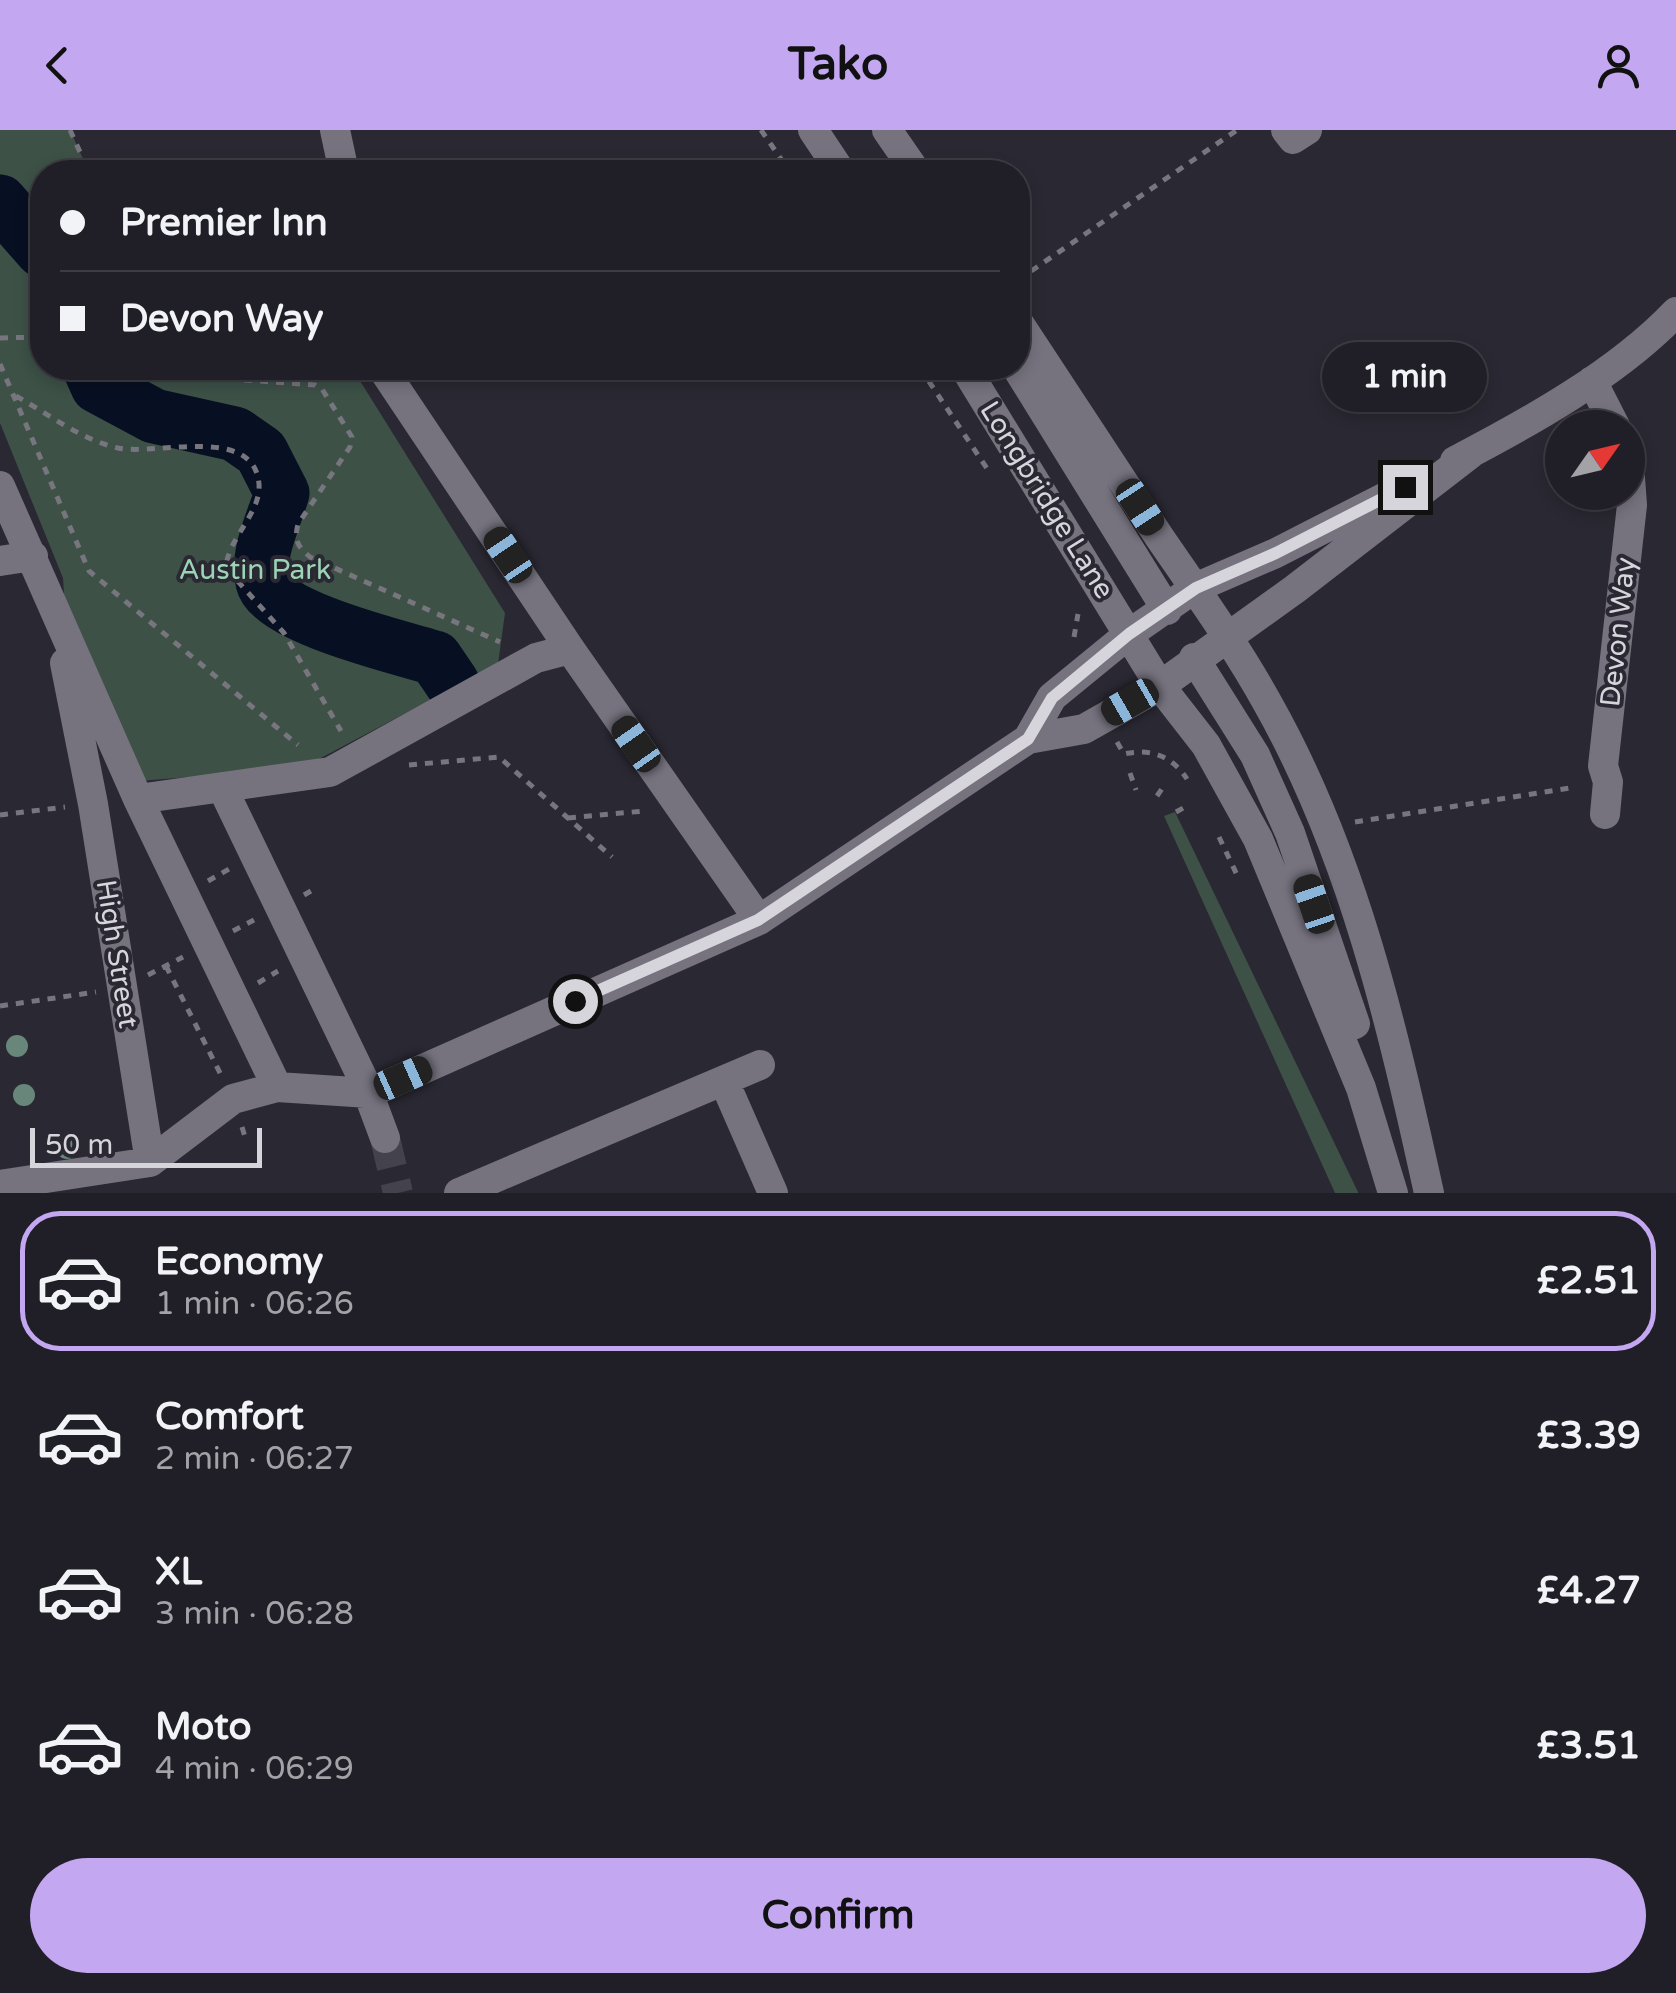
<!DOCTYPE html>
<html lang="en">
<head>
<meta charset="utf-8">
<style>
  :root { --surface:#201e26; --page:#28272e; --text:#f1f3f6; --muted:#a2a2a7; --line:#3d3c43; --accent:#c4a7f1 }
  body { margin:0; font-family:"Varela Round",sans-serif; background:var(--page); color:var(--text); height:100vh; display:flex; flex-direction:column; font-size:38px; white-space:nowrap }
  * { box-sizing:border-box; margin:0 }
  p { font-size:32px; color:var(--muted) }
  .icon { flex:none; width:55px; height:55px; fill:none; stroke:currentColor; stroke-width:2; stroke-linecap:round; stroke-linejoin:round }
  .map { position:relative; height:1063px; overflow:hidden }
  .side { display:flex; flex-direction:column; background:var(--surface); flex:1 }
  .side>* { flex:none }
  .hud { position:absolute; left:30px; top:30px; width:1000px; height:220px; border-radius:40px; box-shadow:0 5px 15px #0003,0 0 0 2px var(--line); display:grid; align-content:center; height:220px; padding:0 30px; background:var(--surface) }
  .needle { width:65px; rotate:56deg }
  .fabs { position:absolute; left:1545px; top:280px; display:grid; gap:20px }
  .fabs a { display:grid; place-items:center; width:100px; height:100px; border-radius:50%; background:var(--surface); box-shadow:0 5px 15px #0003,0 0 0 2px var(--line); font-size:50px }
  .scale { position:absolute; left:30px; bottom:25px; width:232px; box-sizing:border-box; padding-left:10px; border:5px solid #d7d5dc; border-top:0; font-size:28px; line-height:35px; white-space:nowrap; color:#d7d5dc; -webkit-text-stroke:8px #2a2832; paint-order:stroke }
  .end { position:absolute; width:45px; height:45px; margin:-22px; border:12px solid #d7d5dc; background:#111; box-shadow:0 0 0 5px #111 }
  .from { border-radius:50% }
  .bubble { position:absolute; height:70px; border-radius:35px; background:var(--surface); box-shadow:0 5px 15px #0003,0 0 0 2px var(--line); font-size:32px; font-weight:800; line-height:70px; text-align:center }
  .car { position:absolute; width:30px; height:60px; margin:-30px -15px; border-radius:12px; box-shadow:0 0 8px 2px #0007; background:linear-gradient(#222 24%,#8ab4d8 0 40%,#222 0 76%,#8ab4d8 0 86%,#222 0) }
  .hud b { display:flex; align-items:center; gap:35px; height:95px; font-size:38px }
  .hud b+b { border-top:2px solid var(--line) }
  .hud i { width:25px; height:25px; background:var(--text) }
  ul { padding:18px 0 0; list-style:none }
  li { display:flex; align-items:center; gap:30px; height:140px; margin:0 20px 15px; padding:0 10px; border:5px solid transparent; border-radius:40px }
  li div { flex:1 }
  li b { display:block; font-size:38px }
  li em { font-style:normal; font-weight:800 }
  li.active { border-color:var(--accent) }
  li>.icon { width:90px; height:90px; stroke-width:1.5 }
  .action { display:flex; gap:20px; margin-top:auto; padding:20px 30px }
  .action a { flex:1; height:115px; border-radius:60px; background:var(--accent); color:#111; font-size:40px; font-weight:800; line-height:115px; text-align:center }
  header { display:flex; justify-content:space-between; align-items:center; height:130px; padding:0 30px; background:var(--accent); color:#111; font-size:45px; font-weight:800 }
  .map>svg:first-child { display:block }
  .green { fill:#3d5147 }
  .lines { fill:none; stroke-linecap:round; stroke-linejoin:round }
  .river { stroke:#070f22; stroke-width:55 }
  .minor-tunnel { stroke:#44424c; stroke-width:30; stroke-dasharray:30 15; stroke-linecap:butt }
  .path { stroke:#77757e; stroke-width:5; stroke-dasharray:8 8; stroke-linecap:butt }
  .minor { stroke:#76737f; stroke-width:30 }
  .tree { fill:#68867a }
  .route { stroke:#d7d5dc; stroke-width:12 }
  .labels { text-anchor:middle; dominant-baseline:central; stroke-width:8; stroke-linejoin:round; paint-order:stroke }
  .street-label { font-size:28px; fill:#d7d5dc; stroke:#2a2832 }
  .park-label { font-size:28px; fill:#9bd3b5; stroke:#2a2832 }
</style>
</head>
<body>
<header><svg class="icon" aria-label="back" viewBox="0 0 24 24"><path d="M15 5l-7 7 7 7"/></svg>Tako<svg class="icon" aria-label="person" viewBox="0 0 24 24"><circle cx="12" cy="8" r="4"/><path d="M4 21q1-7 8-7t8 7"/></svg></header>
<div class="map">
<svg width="1676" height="1063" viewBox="0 0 1676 1063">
  <rect width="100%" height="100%" fill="#2a2832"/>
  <!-- green -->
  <path class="green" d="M0,0H70L89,42H42V238H352L505,483L498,534L302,638L139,651L65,480L63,448L0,293Z
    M1175,682L1358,1062V1063H1335L1164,686Z"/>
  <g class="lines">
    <!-- river -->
    <path class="river" d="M0,72L42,120
      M90,238L98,256L154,286L235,304L261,322L282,363C274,390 256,424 263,452C271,487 402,518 435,528L452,553"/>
    <!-- minor-tunnel -->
    <path class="minor-tunnel" d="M385,1008L398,1063"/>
    <!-- path -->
    <path class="path" d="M70,0L89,42
      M761,0L790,42
      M1018,150L1237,0
      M0,208L42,207
      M0,234L89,441L298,615
      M216,238L230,249L315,255L322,259L352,307L350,317L298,394C294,410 297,416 310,427L500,512
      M920,238L990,343
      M16,266C48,284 82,310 118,318C157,326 254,294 259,354C261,384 227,409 226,438L284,503L341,601
      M1074,507L1078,484
      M1117,612L1124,624C1151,618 1172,626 1187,649
      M409,635L499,627L612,727
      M1130,643L1136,660
      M1157,666L1166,653
      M1176,682L1187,676
      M0,685L65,677
      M568,688L644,681
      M1355,692L1576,657
      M1219,707L1238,747
      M208,751L229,739
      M304,765L316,758
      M233,801L254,790
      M166,836L221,945
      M148,845L183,827
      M258,853L278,841
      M0,876L96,862
      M242,997L246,1010"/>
    <!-- minor -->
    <path class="minor" d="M335,0L344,42
      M813,0L841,42
      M887,0L916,42
      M1286,0L1293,9L1307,0
      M1018,192C1065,264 1112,336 1160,408C1197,462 1236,516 1268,574C1353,725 1392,895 1429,1063
      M382,238L570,519L759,790
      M965,238L1160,556L1206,615L1258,709L1361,958L1393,1063
      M1017,238L1167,480
      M1592,251L1616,298
      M1455,331C1530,292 1618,243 1676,182
      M0,356L138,669L277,957
      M0,431L33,426
      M1194,528L1255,625L1290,703L1355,894
      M65,533L93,674L150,1032
      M1028,609L1052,567L1129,504L1195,458L1276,423L1401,359
      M222,657L363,949L385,1008
      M138,669L330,642L536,528L570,519
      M1605,684L1608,652L1603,636L1632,375L1628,320
      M724,951L773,1063
      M0,1055L150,1032L233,969L277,957L369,963L759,790L1028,609L1084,599L1160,556L1295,459L1470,324
      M459,1063L760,935"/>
  </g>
  <!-- trees -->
  <g class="tree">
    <circle cx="17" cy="916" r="11"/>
    <circle cx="24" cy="965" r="11"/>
    <circle cx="67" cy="1018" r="11"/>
  </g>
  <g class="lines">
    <!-- route -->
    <path class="route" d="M575,871L758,790L1028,609L1052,568L1129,504L1196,458L1276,423L1405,357"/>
  </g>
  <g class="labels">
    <!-- street labels -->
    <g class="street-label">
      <text transform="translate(1047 370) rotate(58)">Longbridge Lane</text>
      <text transform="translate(1618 502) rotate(-84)">Devon Way</text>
      <text transform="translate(117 824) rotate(81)">High Street</text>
    </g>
    <!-- park labels -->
    <g class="park-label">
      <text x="255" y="440">Austin Park</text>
    </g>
  </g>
</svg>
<div class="fabs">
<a><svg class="needle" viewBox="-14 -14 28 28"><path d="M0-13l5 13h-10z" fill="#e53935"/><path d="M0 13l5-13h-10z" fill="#a2a2a7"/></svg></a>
</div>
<div class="scale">50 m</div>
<i class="end from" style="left:575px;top:871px"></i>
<i class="end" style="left:1405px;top:357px"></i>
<div class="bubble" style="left:1322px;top:212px;width:165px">1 min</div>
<i class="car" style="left:1140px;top:377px;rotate:147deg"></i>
<i class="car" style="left:508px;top:425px;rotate:326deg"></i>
<i class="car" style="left:1130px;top:572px;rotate:240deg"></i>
<i class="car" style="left:636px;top:614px;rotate:325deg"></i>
<i class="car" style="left:1314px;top:774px;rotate:341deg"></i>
<i class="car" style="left:403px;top:948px;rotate:66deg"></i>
<div class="hud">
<b><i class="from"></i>Premier Inn</b>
<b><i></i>Devon Way</b>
</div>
</div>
<section class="side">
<ul>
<li class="active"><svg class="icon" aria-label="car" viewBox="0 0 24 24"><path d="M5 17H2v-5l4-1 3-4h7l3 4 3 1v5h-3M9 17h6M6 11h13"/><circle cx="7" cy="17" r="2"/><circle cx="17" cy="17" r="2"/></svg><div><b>Economy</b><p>1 min · 06:26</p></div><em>£2.51</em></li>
<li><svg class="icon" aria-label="car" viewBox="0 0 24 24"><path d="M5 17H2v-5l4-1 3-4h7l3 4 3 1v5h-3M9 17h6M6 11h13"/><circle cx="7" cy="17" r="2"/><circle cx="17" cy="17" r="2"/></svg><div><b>Comfort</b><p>2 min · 06:27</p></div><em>£3.39</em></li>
<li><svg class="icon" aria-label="car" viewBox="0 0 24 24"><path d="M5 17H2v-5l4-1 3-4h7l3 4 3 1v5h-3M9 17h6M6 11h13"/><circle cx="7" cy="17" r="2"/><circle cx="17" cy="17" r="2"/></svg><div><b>XL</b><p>3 min · 06:28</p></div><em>£4.27</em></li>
<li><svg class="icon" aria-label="car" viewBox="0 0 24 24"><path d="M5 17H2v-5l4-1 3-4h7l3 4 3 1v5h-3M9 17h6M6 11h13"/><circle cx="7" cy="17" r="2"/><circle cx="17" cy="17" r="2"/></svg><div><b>Moto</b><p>4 min · 06:29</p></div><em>£3.51</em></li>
</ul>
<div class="action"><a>Confirm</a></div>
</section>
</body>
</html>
